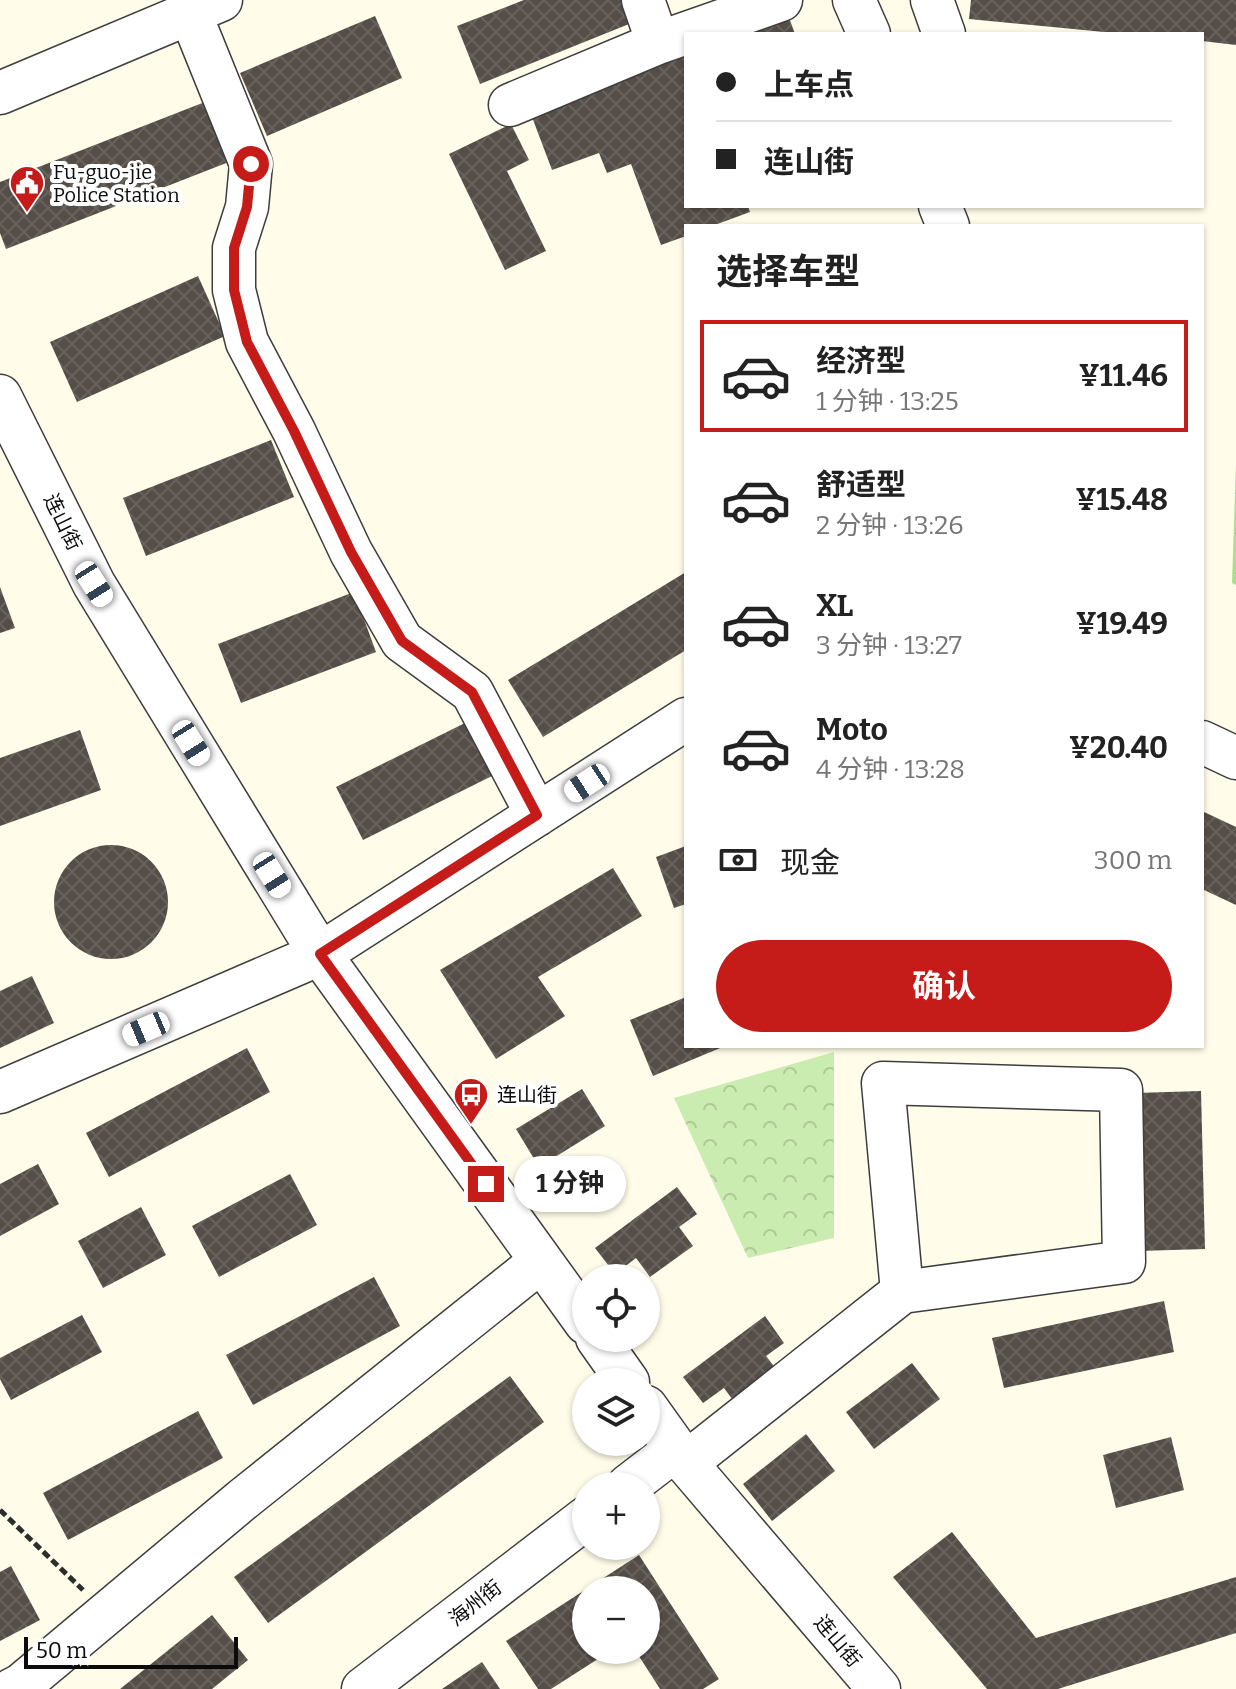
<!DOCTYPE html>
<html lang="zh">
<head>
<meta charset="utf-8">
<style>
  :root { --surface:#fff; --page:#f6f6f6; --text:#222; --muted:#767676; --line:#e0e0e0; --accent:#c61c19 }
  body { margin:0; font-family:Bitter,"Noto Sans SC",serif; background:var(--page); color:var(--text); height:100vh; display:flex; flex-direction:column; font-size:30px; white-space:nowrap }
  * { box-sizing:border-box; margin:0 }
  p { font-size:26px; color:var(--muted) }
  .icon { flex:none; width:44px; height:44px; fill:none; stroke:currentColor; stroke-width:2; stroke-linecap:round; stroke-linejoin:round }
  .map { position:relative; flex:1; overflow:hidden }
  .side { position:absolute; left:684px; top:224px; width:520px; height:824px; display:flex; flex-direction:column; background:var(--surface); border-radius:0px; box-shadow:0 2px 6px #0004 }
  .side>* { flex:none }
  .banner { position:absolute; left:684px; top:32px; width:520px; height:176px; border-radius:0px; box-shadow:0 2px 6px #0004; display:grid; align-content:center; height:176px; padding:0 32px; background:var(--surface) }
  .controls { position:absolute; left:572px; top:1264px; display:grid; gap:16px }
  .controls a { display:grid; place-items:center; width:88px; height:88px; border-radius:50%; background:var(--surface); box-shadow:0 2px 6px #0004; font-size:40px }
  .scale { position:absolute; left:24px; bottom:20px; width:214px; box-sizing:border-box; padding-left:8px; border:4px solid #0b0b0b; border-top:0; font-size:22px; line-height:28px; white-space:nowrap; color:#0b0b0b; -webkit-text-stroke:6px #fff; paint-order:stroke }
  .end { position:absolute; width:36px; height:36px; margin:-18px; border:10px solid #c61c19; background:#fff; box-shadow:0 0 0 4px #fff }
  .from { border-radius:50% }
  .bubble { position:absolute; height:56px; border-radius:28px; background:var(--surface); box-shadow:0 2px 6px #0004; font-size:26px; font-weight:700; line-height:56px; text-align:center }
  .car { position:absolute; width:24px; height:48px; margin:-24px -12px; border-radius:10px; box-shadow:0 0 6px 2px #0007; background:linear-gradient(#fff 24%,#345 0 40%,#fff 0 76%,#345 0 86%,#fff 0) }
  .banner b { display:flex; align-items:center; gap:28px; height:76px; font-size:30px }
  .banner b+b { border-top:2px solid var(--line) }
  .banner i { width:20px; height:20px; background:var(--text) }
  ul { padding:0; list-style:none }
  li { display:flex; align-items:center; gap:24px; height:112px; margin:0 16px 12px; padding:0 16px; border:4px solid transparent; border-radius:0px }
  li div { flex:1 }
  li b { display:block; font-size:30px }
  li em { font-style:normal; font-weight:700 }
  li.current { border-color:var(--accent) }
  li>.icon { width:72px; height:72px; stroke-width:1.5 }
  h2 { padding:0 32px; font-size:36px; line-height:96px }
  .pay { display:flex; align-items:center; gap:20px; height:88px; padding:0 32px; font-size:30px }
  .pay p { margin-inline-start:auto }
  .cta { display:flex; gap:16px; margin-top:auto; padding:16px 32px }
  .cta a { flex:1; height:92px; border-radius:48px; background:var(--accent); color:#fff; font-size:32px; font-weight:700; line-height:92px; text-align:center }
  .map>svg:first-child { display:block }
  .forest { fill:url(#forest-firs) }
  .park { fill:url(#park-crowns) }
  .building { fill:url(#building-cross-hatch) }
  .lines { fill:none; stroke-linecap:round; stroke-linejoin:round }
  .minor-casing { stroke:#3e3e3e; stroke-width:45 }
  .path { stroke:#2d2d2d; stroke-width:5; stroke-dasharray:8 4; stroke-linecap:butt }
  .minor { stroke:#fff; stroke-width:42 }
  .route { stroke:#c61c19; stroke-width:10 }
  .labels { text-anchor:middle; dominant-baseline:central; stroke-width:8; stroke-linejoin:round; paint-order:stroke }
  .poi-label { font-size:20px; fill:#0b0b0b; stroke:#fff; text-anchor:start }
  .street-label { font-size:20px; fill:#0b0b0b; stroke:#fff }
</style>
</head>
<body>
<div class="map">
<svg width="1236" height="1689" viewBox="0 0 1236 1689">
  <defs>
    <pattern id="forest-firs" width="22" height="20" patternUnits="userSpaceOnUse" patternTransform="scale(2)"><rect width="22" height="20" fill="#adde8e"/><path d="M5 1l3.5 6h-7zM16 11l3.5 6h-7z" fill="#94bd79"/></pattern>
    <pattern id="park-crowns" width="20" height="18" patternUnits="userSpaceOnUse" patternTransform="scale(2)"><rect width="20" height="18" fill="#cbecb0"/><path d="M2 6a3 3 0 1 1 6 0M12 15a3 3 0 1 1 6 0" fill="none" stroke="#adc996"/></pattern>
    <pattern id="building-cross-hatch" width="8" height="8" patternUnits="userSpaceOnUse" patternTransform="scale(2)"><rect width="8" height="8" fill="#554d47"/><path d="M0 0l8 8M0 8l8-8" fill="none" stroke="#68625d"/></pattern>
  </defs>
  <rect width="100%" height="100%" fill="#fffce9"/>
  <!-- forest -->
  <path class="forest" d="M1236,463V585L1232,583Z"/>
  <!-- park -->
  <path class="park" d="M834,1052V1238L748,1258L674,1098Z"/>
  <!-- building -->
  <path class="building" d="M524,0H631L639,20L480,84L457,26Z
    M971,0H1236V45L1202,41V34H1125L969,19Z
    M787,12L795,34H729Z
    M375,16L402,78L267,136L240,73Z
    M686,50V206H748L750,212L712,226H686V236L661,245L631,164L607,173L599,153L552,170L529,109Z
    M210,100L234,160L6,249L0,233V182Z
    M511,124L529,160L507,171L546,251L505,270L449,154Z
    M198,276L225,336L77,402L50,342Z
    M271,440L294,497L146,556L123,498Z
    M686,572V650L543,737L508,680Z
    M0,587L15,628L0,633Z
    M354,592L376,652L241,703L218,644Z
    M467,722L494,775L363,840L336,787Z
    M80,730L101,790L0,826V758Z
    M1202,811L1236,827V905L1202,889Z
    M54 902a57 57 0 1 1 114 0a57 57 0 1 1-114 0Z
    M686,846V904L674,908L656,857Z
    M613,868L642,916L538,977L565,1016L496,1059L440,970Z
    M32,976L54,1023L0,1048V991Z
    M686,997V1046H725L653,1076L630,1020Z
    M247,1048L270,1092L109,1177L86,1133Z
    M582,1089L605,1126L539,1167L516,1129Z
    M1201,1091L1205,1249L1139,1251L1135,1093Z
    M38,1164L59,1204L0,1236V1184Z
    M290,1174L317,1225L219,1277L192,1226Z
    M677,1187L697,1214L679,1227L693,1246L650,1277L636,1258L615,1274L595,1248Z
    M141,1207L166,1255L103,1288L78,1241Z
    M374,1277L400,1326L253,1405L226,1355Z
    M1164,1301L1174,1352L1004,1388L992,1338Z
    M82,1315L102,1352L11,1400L0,1379V1358Z
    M765,1316L784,1343L766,1356L781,1375L738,1407L724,1388L703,1403L683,1377Z
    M912,1363L940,1399L874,1449L846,1412Z
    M510,1376L544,1422L268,1623L234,1577Z
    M198,1411L223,1458L68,1540L43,1493Z
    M806,1434L835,1471L772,1521L743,1484Z
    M1171,1437L1184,1490L1116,1508L1103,1455Z
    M952,1532L1036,1638L1236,1577V1633L1058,1689H987L893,1577Z
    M639,1555L719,1679L703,1689H660L635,1650H646V1590H586V1650H612L551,1689H538L506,1641Z
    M11,1566L40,1620L0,1641V1572Z
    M212,1615L248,1660L212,1689H120Z
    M482,1662L500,1689H442Z"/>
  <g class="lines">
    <defs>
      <path id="minor" d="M643,0L658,43
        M854,0L869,34
        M932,0L944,34
        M190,13L251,164L247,207L234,248V290L247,342L294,431L351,552L402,641L472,692L537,815
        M0,93L221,0
        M510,105L658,43L781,0
        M940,206L948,226
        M0,396L94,584L320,954L586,1323
        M1202,742L1236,758
        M0,1092L320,954L686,719
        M597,1338L628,1382
        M646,1407L686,1463L879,1689
        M686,1463L902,1292L1124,1262L1121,1090L883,1083L902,1292
        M628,1486L676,1449
        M13,1689L21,1685L242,1500L541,1261
        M363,1689L586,1518"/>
    </defs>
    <!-- minor casing -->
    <use href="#minor" class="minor-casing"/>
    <!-- path -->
    <path class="path" d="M0,1510L83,1590"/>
    <!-- minor -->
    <use href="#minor" class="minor"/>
  </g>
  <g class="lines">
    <!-- route -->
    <path class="route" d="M251,164L247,207L234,248V290L247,342L294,431L351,552L402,641L472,692L537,815L320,954L486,1184"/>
  </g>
  <!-- icons -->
  <defs>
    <symbol id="civic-pin" viewBox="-11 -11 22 30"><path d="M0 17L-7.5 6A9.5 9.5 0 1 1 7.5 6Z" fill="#c61c19" stroke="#fff"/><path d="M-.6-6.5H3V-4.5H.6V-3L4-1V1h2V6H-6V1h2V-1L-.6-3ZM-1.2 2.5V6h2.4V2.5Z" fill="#fff"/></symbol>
    <symbol id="bus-pin" viewBox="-11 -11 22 30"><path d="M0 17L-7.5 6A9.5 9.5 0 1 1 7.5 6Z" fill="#c61c19" stroke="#fff"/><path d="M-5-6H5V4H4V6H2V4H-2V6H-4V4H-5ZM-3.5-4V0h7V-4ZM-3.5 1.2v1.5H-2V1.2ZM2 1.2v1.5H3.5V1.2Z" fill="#fff"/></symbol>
  </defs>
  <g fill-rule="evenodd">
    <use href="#civic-pin" x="7" y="163" width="40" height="54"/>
    <use href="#bus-pin" x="451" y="1075" width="40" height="54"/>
  </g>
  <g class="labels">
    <!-- poi labels -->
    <g class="poi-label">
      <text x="53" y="172">Fu-guo-jie<tspan x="53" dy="23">Police Station</tspan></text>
      <text x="497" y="1095">连山街</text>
    </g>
    <!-- street labels -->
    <g class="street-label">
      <text transform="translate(63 522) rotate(64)">连山街</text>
      <text transform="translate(475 1603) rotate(-38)">海州街</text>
      <text transform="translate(838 1641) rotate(50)">连山街</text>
    </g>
  </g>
</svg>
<div class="controls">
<a><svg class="icon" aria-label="locate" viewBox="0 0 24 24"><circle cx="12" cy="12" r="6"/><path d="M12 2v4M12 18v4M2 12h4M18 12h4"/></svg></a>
<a><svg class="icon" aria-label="layers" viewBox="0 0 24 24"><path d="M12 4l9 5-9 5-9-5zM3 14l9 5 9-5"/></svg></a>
<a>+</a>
<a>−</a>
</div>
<div class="scale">50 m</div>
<i class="end from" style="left:251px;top:164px"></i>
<i class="end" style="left:486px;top:1184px"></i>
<div class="bubble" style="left:514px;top:1156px;width:112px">1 分钟</div>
<i class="car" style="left:94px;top:584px;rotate:148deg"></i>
<i class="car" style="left:191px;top:743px;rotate:148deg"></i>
<i class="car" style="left:587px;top:783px;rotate:237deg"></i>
<i class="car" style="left:272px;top:875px;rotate:148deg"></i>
<i class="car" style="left:146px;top:1029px;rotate:247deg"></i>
<div class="banner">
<b><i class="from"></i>上车点</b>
<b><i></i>连山街</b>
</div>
<section class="side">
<h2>选择车型</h2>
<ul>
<li class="current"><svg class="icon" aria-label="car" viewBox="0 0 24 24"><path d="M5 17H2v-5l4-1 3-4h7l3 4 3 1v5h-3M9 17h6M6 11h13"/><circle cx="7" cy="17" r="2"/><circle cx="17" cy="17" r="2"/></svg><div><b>经济型</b><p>1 分钟 · 13:25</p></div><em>¥11.46</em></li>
<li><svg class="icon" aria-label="car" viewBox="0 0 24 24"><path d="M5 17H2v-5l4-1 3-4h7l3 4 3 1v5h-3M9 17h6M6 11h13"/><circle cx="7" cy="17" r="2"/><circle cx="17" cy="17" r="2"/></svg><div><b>舒适型</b><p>2 分钟 · 13:26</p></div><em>¥15.48</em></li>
<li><svg class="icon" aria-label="car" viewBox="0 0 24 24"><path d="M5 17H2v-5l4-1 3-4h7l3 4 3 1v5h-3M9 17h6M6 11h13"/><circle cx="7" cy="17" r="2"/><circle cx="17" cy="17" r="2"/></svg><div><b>XL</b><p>3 分钟 · 13:27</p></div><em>¥19.49</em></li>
<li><svg class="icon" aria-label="car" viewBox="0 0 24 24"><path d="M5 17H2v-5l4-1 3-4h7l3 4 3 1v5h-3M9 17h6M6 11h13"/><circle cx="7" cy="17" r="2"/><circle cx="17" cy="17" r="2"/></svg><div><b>Moto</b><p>4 分钟 · 13:28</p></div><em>¥20.40</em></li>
</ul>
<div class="pay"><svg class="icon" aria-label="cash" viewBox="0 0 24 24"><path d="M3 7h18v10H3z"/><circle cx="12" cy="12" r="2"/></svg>现金<p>300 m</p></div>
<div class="cta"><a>确认</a></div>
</section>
</div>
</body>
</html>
